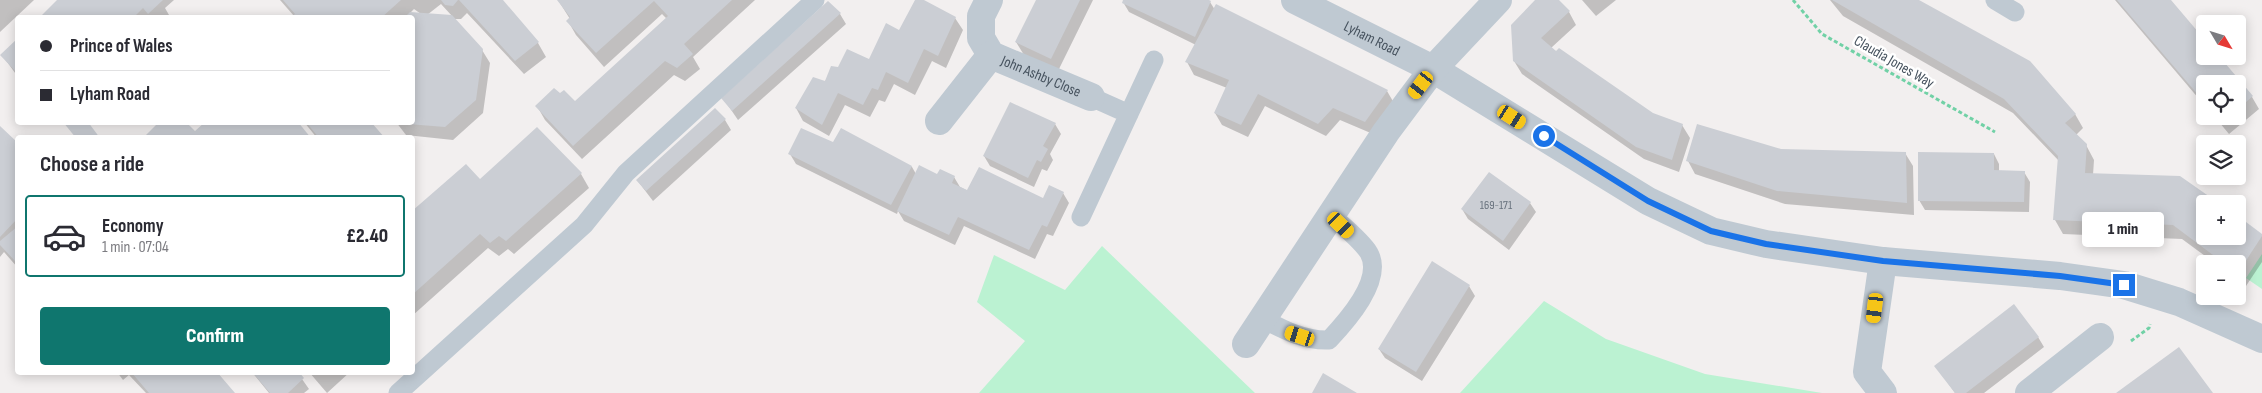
<!DOCTYPE html>
<html lang="en">
<head>
<meta charset="utf-8">
<style>
  :root { --surface:#fff; --page:#f7f7f7; --text:#2b2b33; --muted:#7c7c81; --line:#e1e1e2; --accent:#0f766e }
  body { margin:0; font-family:"Sofia Sans Condensed",sans-serif; background:var(--page); color:var(--text); height:100vh; display:flex; flex-direction:column; font-size:19px; white-space:nowrap }
  * { box-sizing:border-box; margin:0 }
  p { font-size:16px; color:var(--muted) }
  .icon { flex:none; width:28px; height:28px; fill:none; stroke:currentColor; stroke-width:2; stroke-linecap:round; stroke-linejoin:round }
  .map { position:relative; flex:1; overflow:hidden }
  .sheet { position:absolute; left:15px; top:135px; width:400px; height:240px; display:flex; flex-direction:column; background:var(--surface); border-radius:5px; box-shadow:0 2px 12px #0003 }
  .sheet>* { flex:none }
  .hud { position:absolute; left:15px; top:15px; width:400px; height:110px; border-radius:5px; box-shadow:0 2px 12px #0003; display:grid; align-content:center; height:110px; padding:0 25px; background:var(--surface) }
  .needle { width:32px; rotate:128deg }
  .controls { position:absolute; left:2196px; top:15px; display:grid; gap:10px }
  .controls a { display:grid; place-items:center; width:50px; height:50px; border-radius:5px; background:var(--surface); box-shadow:0 2px 12px #0003; font-size:25px }
  .end { position:absolute; width:22px; height:22px; margin:-11px; border:6px solid #1a73e8; background:#fff; box-shadow:0 0 0 2px #fff }
  .from { border-radius:50% }
  .bubble { position:absolute; height:35px; border-radius:5px; background:var(--surface); box-shadow:0 2px 12px #0003; font-size:16px; font-weight:800; line-height:35px; text-align:center }
  .car { position:absolute; width:15px; height:30px; margin:-15px -8px; border-radius:6px; box-shadow:0 0 4px 1px #0007; background:linear-gradient(#f5c518 24%,#345 0 40%,#f5c518 0 76%,#345 0 86%,#f5c518 0) }
  .hud b { display:flex; align-items:center; gap:18px; height:48px; font-size:19px }
  .hud b+b { border-top:1px solid var(--line) }
  .hud i { width:12px; height:12px; background:var(--text) }
  ul { padding:0; list-style:none }
  li { display:flex; align-items:center; gap:15px; height:82px; margin:0 10px 8px; padding:0 15px; border:2px solid var(--line); border-radius:5px }
  li div { flex:1 }
  li b { display:block; font-size:19px }
  li em { font-style:normal; font-weight:800 }
  li.current { border-color:var(--accent) }
  li>.icon { width:45px; height:45px; stroke-width:1.5 }
  h2 { padding:0 25px; font-size:22px; line-height:60px }
  .cta { display:flex; gap:10px; margin-top:auto; padding:10px 25px }
  .cta a { flex:1; height:58px; border-radius:5px; background:var(--accent); color:#fff; font-size:20px; font-weight:800; line-height:58px; text-align:center }
  .map>svg:first-child { display:block }
  .green { fill:#bbf2d2 }
  .shadow { fill:#0003; fill-rule:evenodd }
  .building { fill:#cbced4 }
  .lines { fill:none; stroke-linecap:round; stroke-linejoin:round }
  .path { stroke:#71d1a6; stroke-width:3; stroke-dasharray:4 2.5; stroke-linecap:butt }
  .lane { stroke:#bfc9d2; stroke-width:19 }
  .street { stroke:#bfc9d2; stroke-width:28 }
  .route { stroke:#1a73e8; stroke-width:6 }
  .labels { text-anchor:middle; dominant-baseline:central; stroke-width:5; stroke-linejoin:round; paint-order:stroke }
  .number-label { font-size:12px; fill:#67717c }
  .street-label { font-size:15px; fill:#46525e; stroke:#fff }
</style>
</head>
<body>
<div class="map">
<svg width="2262" height="393" viewBox="0 0 2262 393">
  <rect width="100%" height="100%" fill="#f2efef"/>
  <!-- green -->
  <path class="green" d="M1102,246L1255,393H979L1025,341L977,302L994,255L1065,290Z
    M2262,254V289L2246,278Z
    M1544,301L1606,339L1705,374L1822,393H1460Z"/>
  <!-- shadow -->
  <path class="shadow" d="M0,0H34L0,32Z
    M59,0H174L165,8L169,15L167,18H41Z
    M280,0H501L538,43L546,57L524,74L467,13L461,19H454L482,50L490,63L483,113L453,140L406,135L396,122H412V18H292L294,16ZM441,4L452,16L427,15ZM414,9L421,14H409Z
    M558,0H755L693,57L700,69L685,81L674,75L582,159L545,120L537,106L575,103L667,19L662,14L604,67L576,35L568,21L570,19Z
    M916,0H921L955,18L963,30L946,68L932,61L915,95L894,84L885,102L879,100L870,117L845,105L829,136L803,121L796,108L838,69L869,61L899,32Z
    M1037,0H1093L1058,71L1024,55L1016,42Z
    M1125,0H1206L1210,2L1215,10L1387,91L1394,103L1373,134L1340,120L1326,136L1265,106L1248,137L1222,125L1215,113L1227,88L1194,75L1187,62L1196,45L1129,12L1123,2Z
    M1537,0H1558L1569,12L1576,25L1551,48L1653,114L1682,125L1690,138L1679,172L1644,159L1522,74L1514,61Z
    M1582,0H1616L1596,16Z
    M1830,0H1917L2075,114L2083,128L2076,135L2086,145L2094,160L2093,175L2205,204V236H2238V218L2262,235V262L2246,286L2238,280V264H2216L2182,239L2063,234L2055,220L2059,161L2013,113L1843,16Z
    M2115,0H2170L2205,42V56H2217L2252,97L2259,109L2229,134L2214,116H2238V84H2205V106Z
    M828,2L840,14L846,24L738,120L723,98Z
    M18,40V77L2,55Z
    M715,110L725,120L731,130L653,201L637,180Z
    M304,122H369L384,138H317Z
    M1055,124L1061,134L1050,154L1053,160L1047,171L1042,169L1034,187L990,166L984,156Z
    M0,128L18,145V268L4,252L0,257Z
    M841,130L912,167L916,174L954,177L960,187L968,191L1043,200L1063,193L1069,203L1053,236L1047,234L1035,259L964,226L955,245L904,221L898,211L897,214L796,164L790,154L834,144Z
    M1781,151L1905,153L1913,166L1914,215L1785,204L1695,174L1688,161Z
    M1994,154L1999,164V172H2024L2030,182L2029,212L1925,210L1919,200Z
    M581,174L589,188L514,254L508,249L499,256L488,248L412,316V213L480,181Z
    M1530,203L1536,212L1509,250L1468,219L1462,209Z
    M1469,286L1475,296L1422,381L1385,358L1379,349Z
    M2038,337L2044,347L1984,393H1955L1936,366Z
    M117,372H215L234,393H146L129,375L123,380Z
    M252,372H297L309,389L304,393H269Z
    M309,372H350L327,393Z"/>
  <!-- building -->
  <path class="building" d="M57,0H163L148,14L143,8L133,18H39Z
    M283,0H401L381,18H289L295,14Z
    M441,0H458L453,6L445,5Z
    M459,0H503L539,42L515,61Z
    M557,0H732L684,44L693,54L677,68L665,61L573,146L535,106L554,88L560,93L564,90L575,101L668,16L654,1L596,53L566,21L570,17Z
    M915,0H924L956,17L938,56L924,49L908,83L886,72L878,90L872,88L863,105L838,93L822,125L795,108L813,77L825,81L831,66L838,67L847,49L869,59L886,23L899,30Z
    M1036,0H1080L1051,59L1015,42Z
    M1123,0H1209L1211,1L1195,37L1122,3Z
    M1535,0H1559L1570,11L1541,38L1556,51L1559,48L1653,113L1683,124L1672,160L1636,147L1513,61L1511,25Z
    M1832,0H1919L2030,61L2076,114L2065,123L2087,144L2085,173L2180,176L2220,204H2205V236H2238V216L2262,234V236L2238,273V264H2225L2173,225L2053,220L2058,156L2004,99Z
    M2117,0H2171L2205,40V56H2219L2253,96L2238,109V84H2205V103Z
    M828,1L841,13L732,111L721,98Z
    M1216,4L1388,90L1365,122L1333,108L1318,124L1258,94L1241,125L1214,113L1229,80L1185,62Z
    M410,12L452,15L483,49L476,100L445,127L408,124L412,122V18H404Z
    M18,38V74L0,55Z
    M1010,102L1056,123L1043,146L1048,149L1041,162L1037,160L1028,178L983,156Z
    M715,108L726,119L646,191L636,180Z
    M63,122H88L100,138H76Z
    M159,122H186L195,131L205,122H298L311,138H143Z
    M306,122H371L385,138H319Z
    M1697,124L1781,149L1906,152L1907,203L1777,191L1686,161Z
    M0,126L18,143V218L0,237Z
    M537,127L582,173L506,241L499,236L490,243L480,234L412,295V211L466,164L480,179Z
    M801,128L833,142L841,128L912,166L891,205L788,154Z
    M1918,152L1994,153V170L2025,171L2024,202L1918,201Z
    M919,165L937,174L940,169L955,176L952,183L967,190L979,167L1043,198L1049,185L1064,192L1047,227L1042,225L1029,250L958,217L949,235L897,211Z
    M1489,172L1531,202L1503,241L1461,209Z
    M18,226V259L15,261L0,245V241Z
    M1432,261L1470,285L1416,372L1378,349Z
    M2014,304L2039,337L1966,393H1955L1934,366Z
    M2179,347L2213,393H2116Z
    M131,372H217L235,393H149Z
    M252,372H299L304,378L288,393H270Z
    M1323,373L1357,393H1312Z"/>
  <g class="lines">
    <!-- path -->
    <path class="path" d="M1793,0L1822,34L1995,132
      M2131,341L2149,328L2150,324"/>
    <!-- lane -->
    <path class="lane" d="M1995,0L2015,12
      M1091,97L1129,114
      M1081,217L1154,60
      M1263,319C1284,330 1305,341 1329,340C1346,322 1384,280 1369,253C1362,241 1342,225 1331,215
      M398,393L584,225L626,173L815,0"/>
    <!-- street -->
    <g class="street">
      <path id="s1" d="M989,0L981,16V38L991,55L1091,97"/>
      <path id="s2" d="M1295,0L1433,69L1648,201L1711,231L1766,244L1883,261L2060,276L2124,285L2179,302L2262,339"/>
      <path d="M939,121L991,55"/>
      <path d="M1883,261L1867,372L1883,393"/>
      <path d="M1246,344L1386,132L1433,69L1498,0"/>
      <path d="M2029,393L2100,337"/>
    </g>
  </g>
  <g class="lines">
    <!-- route -->
    <path class="route" d="M1544,136L1648,201L1711,231L1766,244L1883,261L2060,276L2124,285"/>
  </g>
  <g class="labels">
    <!-- number labels -->
    <g class="number-label">
      <text x="1496" y="205">169-171</text>
    </g>
    <!-- street labels -->
    <g class="street-label">
      <text stroke="none"><textPath href="#s2" startOffset="86">Lyham Road</textPath></text>
      <text transform="translate(1894 62) rotate(30)">Claudia Jones Way</text>
      <text stroke="none"><textPath href="#s1" startOffset="114">John Ashby Close</textPath></text>
    </g>
  </g>
</svg>
<div class="controls">
<a><svg class="needle" viewBox="-14 -14 28 28"><path d="M0-13l5 13h-10z" fill="#e53935"/><path d="M0 13l5-13h-10z" fill="#7c7c81"/></svg></a>
<a><svg class="icon" aria-label="locate" viewBox="0 0 24 24"><circle cx="12" cy="12" r="6"/><path d="M12 2v4M12 18v4M2 12h4M18 12h4"/></svg></a>
<a><svg class="icon" aria-label="layers" viewBox="0 0 24 24"><path d="M12 4l9 5-9 5-9-5zM3 14l9 5 9-5"/></svg></a>
<a>+</a>
<a>−</a>
</div>
<i class="end from" style="left:1544px;top:136px"></i>
<i class="end" style="left:2124px;top:285px"></i>
<div class="bubble" style="left:2082px;top:212px;width:82px">1 min</div>
<i class="car" style="left:1421px;top:85px;rotate:217deg"></i>
<i class="car" style="left:1512px;top:117px;rotate:122deg"></i>
<i class="car" style="left:1341px;top:225px;rotate:134deg"></i>
<i class="car" style="left:1875px;top:308px;rotate:187deg"></i>
<i class="car" style="left:1300px;top:336px;rotate:288deg"></i>
<div class="hud">
<b><i class="from"></i>Prince of Wales</b>
<b><i></i>Lyham Road</b>
</div>
<section class="sheet">
<h2>Choose a ride</h2>
<ul>
<li class="current"><svg class="icon" aria-label="car" viewBox="0 0 24 24"><path d="M5 17H2v-5l4-1 3-4h7l3 4 3 1v5h-3M9 17h6M6 11h13"/><circle cx="7" cy="17" r="2"/><circle cx="17" cy="17" r="2"/></svg><div><b>Economy</b><p>1 min · 07:04</p></div><em>£2.40</em></li>
</ul>
<div class="cta"><a>Confirm</a></div>
</section>
</div>
</body>
</html>
